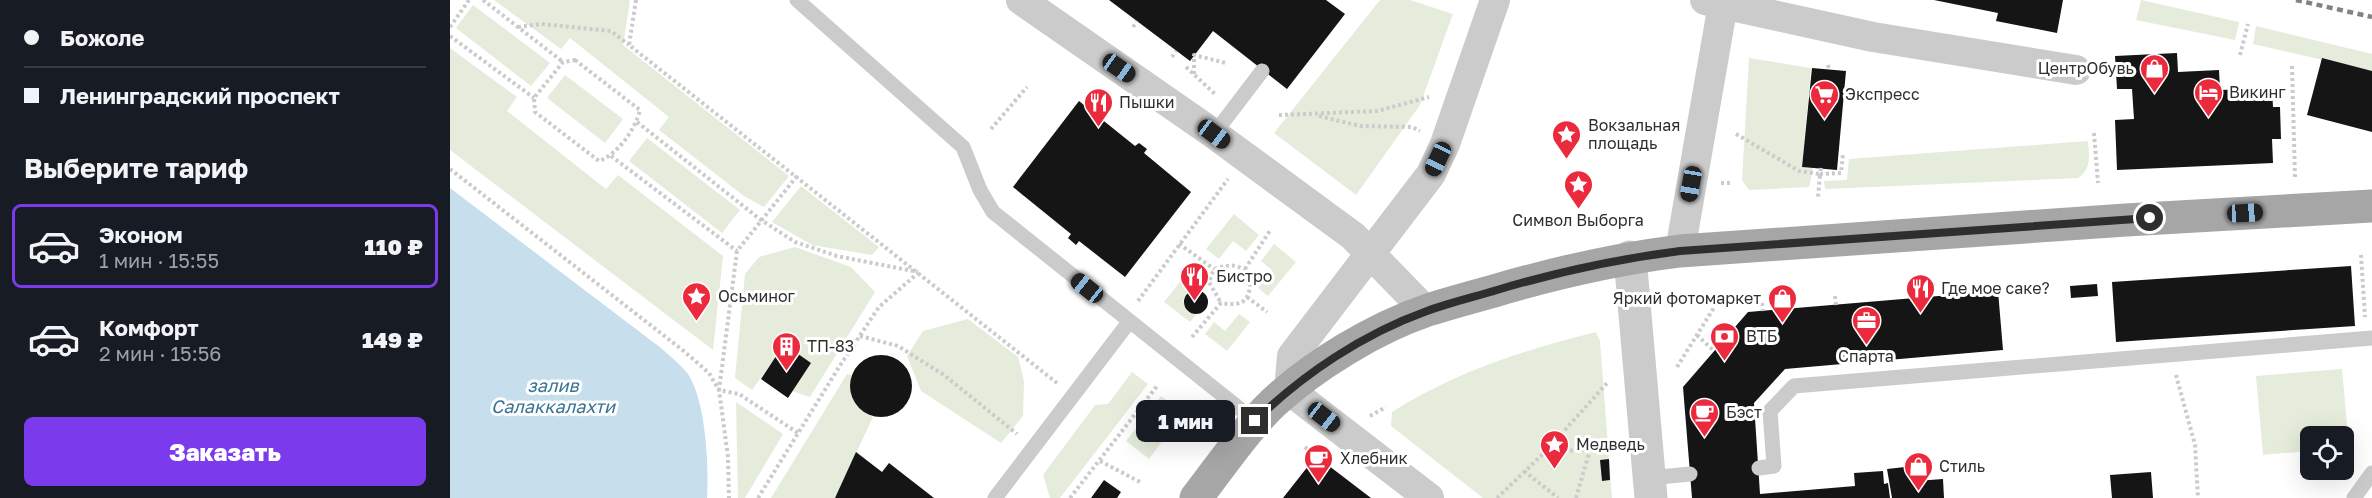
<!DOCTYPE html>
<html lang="ru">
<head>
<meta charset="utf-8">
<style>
  :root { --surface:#171b24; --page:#20242c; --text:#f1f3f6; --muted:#9ea1a6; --line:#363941; --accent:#7c3aed }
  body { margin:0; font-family:"Golos Text",sans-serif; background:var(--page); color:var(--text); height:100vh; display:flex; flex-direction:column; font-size:22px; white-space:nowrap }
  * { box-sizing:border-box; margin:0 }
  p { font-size:20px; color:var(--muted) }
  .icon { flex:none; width:33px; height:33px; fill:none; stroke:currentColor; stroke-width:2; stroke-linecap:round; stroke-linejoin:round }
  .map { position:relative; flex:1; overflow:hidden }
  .sheet { display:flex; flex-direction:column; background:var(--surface); width:450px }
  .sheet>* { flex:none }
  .top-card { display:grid; align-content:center; height:132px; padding:0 24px; background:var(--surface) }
  .tools { position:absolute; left:1850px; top:426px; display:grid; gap:12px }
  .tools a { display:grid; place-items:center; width:54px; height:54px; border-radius:9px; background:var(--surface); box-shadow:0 6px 24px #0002; font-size:30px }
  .end { position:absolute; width:27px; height:27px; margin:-14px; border:8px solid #2e2e2e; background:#fff; box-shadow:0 0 0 3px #fff }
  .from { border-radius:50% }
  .bubble { position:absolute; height:42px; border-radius:9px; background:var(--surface); box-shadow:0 6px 24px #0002; font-size:20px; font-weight:800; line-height:42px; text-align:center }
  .car { position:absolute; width:18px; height:36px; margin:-18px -9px; border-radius:8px; box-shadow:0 0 4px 2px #0007; background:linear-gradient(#222 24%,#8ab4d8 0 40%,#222 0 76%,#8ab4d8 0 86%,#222 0) }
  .top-card b { display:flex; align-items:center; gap:21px; height:57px; font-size:22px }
  .top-card b+b { border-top:2px solid var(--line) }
  .top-card i { width:15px; height:15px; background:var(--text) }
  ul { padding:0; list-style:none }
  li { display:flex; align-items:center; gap:18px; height:84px; margin:0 12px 9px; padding:0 12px; border:3px solid transparent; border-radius:9px }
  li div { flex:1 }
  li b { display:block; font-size:22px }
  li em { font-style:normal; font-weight:800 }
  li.on { border-color:var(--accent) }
  li>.icon { width:54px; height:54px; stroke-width:1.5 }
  h2 { padding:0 24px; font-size:27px; line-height:72px }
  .button { display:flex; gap:12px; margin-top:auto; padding:12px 24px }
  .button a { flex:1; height:69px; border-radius:9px; background:var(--accent); color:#fff; font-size:24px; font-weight:800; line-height:69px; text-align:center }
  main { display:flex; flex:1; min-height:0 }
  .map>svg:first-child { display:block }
  .green { fill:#e5ecdc }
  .water { fill:#c7dfed }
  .building { fill:#151515 }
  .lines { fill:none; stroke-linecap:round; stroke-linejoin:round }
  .path { stroke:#cbcbcb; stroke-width:4; stroke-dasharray:3 3; stroke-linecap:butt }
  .service { stroke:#cbcbcb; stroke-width:15 }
  .minor { stroke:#cbcbcb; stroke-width:30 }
  .tertiary { stroke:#cbcbcb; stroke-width:33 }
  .primary { stroke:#a6a6a6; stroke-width:33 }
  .rail { stroke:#838383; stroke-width:4.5; stroke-dasharray:6 4.5; stroke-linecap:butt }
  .route { stroke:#2e2e2e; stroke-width:8 }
  .labels { text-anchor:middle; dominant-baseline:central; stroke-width:6; stroke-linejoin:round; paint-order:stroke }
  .poi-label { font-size:16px; fill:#2e2e2e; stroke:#fff; text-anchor:start }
  .water-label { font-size:18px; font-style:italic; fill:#397394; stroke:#fff }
</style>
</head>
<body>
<main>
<section class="sheet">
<div class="top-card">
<b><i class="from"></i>Божоле</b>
<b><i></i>Ленинградский проспект</b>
</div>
<h2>Выберите тариф</h2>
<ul>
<li class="on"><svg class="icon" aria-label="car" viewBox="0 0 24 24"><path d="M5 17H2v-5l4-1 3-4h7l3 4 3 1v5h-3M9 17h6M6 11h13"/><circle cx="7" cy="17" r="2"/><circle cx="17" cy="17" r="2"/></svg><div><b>Эконом</b><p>1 мин · 15:55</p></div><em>110 ₽</em></li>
<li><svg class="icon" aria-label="car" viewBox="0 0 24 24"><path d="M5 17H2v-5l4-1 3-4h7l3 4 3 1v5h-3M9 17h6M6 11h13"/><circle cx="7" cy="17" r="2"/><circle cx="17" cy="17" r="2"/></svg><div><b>Комфорт</b><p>2 мин · 15:56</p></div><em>149 ₽</em></li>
</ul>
<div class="button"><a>Заказать</a></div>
</section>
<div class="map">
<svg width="1922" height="498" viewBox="0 0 1922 498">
  <rect width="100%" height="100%" fill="#fff"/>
  <!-- green -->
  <path class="green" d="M44,0H178L180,1L173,45L339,176L314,207L294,196L209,130L219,117L120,38L111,49Z
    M930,0H960L1003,14L970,105L906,195L824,133Z
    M1691,0L1789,22L1785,40L1686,20Z
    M23,5L100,63L81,86L6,28Z
    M1806,26L1922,54V71L1803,44Z
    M0,48L67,97L57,111L156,189L168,175L273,256L263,350L0,150Z
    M1299,58L1361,68L1352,167L1363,168L1359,187L1299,190L1292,180Z
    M115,75L173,119L155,143L97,98Z
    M197,138L290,210L272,233L179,161Z
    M1638,141C1639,155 1642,169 1628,178L1375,189L1374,181L1397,180L1399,159Z
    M351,186L429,247L422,255L362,245L322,222Z
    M784,214L809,235L796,251L783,241L769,259L756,249Z
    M824,244L846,262L818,296L808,288L822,270L811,261Z
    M345,247L401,267L425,292L360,397L342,391L361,363L334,345L302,390L285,378L295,274L309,257Z
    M737,273L750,283L737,293L733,301L737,311L746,315L740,322L714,302Z
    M789,314L800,322L777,351L755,334L764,322L775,331Z
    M518,319L568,357L574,381L573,416L551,443L471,391L457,356L473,331Z
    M1146,332L1150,341L1162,498H1033L941,426L942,412C1005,372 1074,350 1146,332Z
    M1892,369L1899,448H1893V436H1860V451L1813,455L1806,376Z
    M682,372L698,384L610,498H600L593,475L645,405L658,404Z
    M397,374L402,375C398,394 404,409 423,417L385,498H321Z
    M711,396L727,408L730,417L699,459L676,441Z
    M286,402L333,434L295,498H288Z"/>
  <!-- water -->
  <path class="water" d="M0,188L211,348C220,356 231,365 238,374C256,402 259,465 257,498H0Z"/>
  <!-- building -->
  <path class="building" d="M659,0H876L895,14L837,89L763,31L740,61Z
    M1484,0H1613L1607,33L1546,21L1548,13Z
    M1727,53L1728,72L1769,70L1770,90L1822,88L1823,107H1830L1831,139H1822L1823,163L1667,170L1665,120L1684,119L1682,89H1667L1665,56Z
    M1872,58L1922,71V132L1857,115Z
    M1362,68L1396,71L1387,170L1352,167Z
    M629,101L685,146L689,143L697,149L694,153L741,192L675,277L629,241L626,245L618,238L621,234L563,187Z
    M1901,266L1905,326L1666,342L1662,282Z
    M1647,284L1648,296L1621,298L1620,286Z
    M734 302a12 12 0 1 1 24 0a12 12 0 1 1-24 0Z
    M1548,291L1553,350L1335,369L1304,403L1310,494L1405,486L1404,473L1433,471L1434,484L1438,483L1440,498H1242L1233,387L1298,312Z
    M334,344L361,363L338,398L311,379Z
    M400 386a31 31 0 1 1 62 0a31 31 0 1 1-62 0Z
    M406,452L432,472L439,463L484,498H385Z
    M866,456L870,459L921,498H833Z
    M1159,459L1160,480L1152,481L1150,460Z
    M1464,466L1466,481L1493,479L1494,498H1442L1437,469Z
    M1701,472L1703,498H1662L1660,475Z
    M654,480L671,492L667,498H641Z"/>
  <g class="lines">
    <!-- path -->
    <path class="path" d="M33,0L113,62
      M186,0L179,45L607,383
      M0,27L19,0
      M68,27L91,24L161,31L179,45
      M683,27L687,21
      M0,36L84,98
      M1790,55L1798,24
      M722,57L726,51
      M125,60L190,110C185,130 168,154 149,161L85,112L84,98L113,62Z
      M1378,65L1379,69
      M1842,66L1845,178
      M736,67L766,95
      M744,74V55L776,63
      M829,115L927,111L979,97
      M869,116L910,126L962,127L970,131
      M187,122L311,220L345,242L387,256L468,272
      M541,129L577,87
      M1644,133L1648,183
      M1286,134L1349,171L1370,174L1368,197
      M161,156L287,251
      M1371,168L1370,174L1391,173L1393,154
      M0,169L235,352L259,373L269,390L278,457L279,498
      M347,176L287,251L269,390L289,394L348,433
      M1271,183H1282
      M729,244L764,269
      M1911,255L1915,317
      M795,269L821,229
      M1385,296L1386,305
      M797,297L817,312
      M688,301L778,179
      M1312,303L1313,311
      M1247,335L1264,351
      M410,336L448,346L494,375L567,434
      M742,337L771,303C795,307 800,300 801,276C789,263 780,264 764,269L759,282L771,303
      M1227,367L1265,306
      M1726,375L1745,445L1748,498
      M920,416L936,407
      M855,447L859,451
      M1096,452L1163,448
      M650,461L692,483
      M1074,471L1108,498
      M308,498L389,367L429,307L468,273
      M620,498L707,386
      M1047,498L1095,452L1158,382
      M1126,498L1140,450"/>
    <!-- service -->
    <path class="service" d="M347,0L513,147L530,190L543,212L805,421
      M764,134L812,71
      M1309,468L1324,466L1320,411L1344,386L1922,338
      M1199,478L1240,474
      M545,498L679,322
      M1904,498L1922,473"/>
    <!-- minor -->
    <path class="minor" d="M571,0L764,134L903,236L976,311
      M1255,0L1423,37L1626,70
      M1230,251L1273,4
      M979,498L839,390L842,356L981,174L995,144L1045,0"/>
    <!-- tertiary -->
    <path class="tertiary" d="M1180,257L1201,498"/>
    <!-- primary -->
    <path class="primary" d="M746,498C771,466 794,431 823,403C864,365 925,328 978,310C1000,303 1022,297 1044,291C1105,273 1166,259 1230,251L1676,220L1922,206"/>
    <!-- rail -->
    <path class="rail" d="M1846,0L1922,17"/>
  </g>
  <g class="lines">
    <!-- route -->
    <path class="route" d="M805,421C853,374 913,334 977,311C999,303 1024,297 1047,290C1107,272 1167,259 1230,251L1700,218"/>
  </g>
  <!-- icons -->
  <defs>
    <symbol id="shop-pin" viewBox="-11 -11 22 30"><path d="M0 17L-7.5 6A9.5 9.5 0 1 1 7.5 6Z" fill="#ec2a3e" stroke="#fff"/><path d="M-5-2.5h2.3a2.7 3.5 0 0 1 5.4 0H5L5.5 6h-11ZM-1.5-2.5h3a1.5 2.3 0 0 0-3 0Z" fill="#fff"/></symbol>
    <symbol id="hotel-pin" viewBox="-11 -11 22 30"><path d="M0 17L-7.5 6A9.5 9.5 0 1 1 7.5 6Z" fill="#ec2a3e" stroke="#fff"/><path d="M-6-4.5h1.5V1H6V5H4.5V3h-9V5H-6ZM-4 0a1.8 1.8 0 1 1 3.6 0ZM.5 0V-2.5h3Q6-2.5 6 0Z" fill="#fff"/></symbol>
    <symbol id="supermarket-pin" viewBox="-11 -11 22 30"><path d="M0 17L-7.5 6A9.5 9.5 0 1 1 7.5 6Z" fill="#ec2a3e" stroke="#fff"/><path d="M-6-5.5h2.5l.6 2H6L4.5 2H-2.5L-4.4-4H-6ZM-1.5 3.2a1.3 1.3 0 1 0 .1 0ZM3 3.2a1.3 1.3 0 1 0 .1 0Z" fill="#fff"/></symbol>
    <symbol id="restaurant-pin" viewBox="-11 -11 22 30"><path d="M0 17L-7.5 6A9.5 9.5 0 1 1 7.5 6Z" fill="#ec2a3e" stroke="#fff"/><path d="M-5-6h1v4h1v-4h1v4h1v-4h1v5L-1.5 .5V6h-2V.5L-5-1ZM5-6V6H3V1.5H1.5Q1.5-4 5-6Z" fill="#fff"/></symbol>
    <symbol id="sight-pin" viewBox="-11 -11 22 30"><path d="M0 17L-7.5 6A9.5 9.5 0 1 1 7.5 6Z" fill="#ec2a3e" stroke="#fff"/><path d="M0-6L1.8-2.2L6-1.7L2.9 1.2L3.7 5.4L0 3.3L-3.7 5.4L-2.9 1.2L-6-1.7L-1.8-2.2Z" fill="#fff"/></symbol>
    <symbol id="office-pin" viewBox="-11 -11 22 30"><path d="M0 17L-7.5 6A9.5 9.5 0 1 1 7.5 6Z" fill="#ec2a3e" stroke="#fff"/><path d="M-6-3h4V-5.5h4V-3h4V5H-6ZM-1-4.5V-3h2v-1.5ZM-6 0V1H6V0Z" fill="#fff"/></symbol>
    <symbol id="bank-pin" viewBox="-11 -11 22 30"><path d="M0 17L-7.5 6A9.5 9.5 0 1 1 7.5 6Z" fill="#ec2a3e" stroke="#fff"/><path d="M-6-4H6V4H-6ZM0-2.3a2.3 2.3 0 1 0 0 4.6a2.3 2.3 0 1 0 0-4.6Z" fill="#fff"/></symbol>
    <symbol id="building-pin" viewBox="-11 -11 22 30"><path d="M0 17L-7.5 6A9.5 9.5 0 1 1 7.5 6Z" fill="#ec2a3e" stroke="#fff"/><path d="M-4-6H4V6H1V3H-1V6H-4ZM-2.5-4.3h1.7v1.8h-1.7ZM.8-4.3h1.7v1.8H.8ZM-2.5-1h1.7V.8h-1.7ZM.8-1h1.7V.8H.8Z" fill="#fff"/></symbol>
    <symbol id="cafe-pin" viewBox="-11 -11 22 30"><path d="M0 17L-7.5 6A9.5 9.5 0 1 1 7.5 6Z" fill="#ec2a3e" stroke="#fff"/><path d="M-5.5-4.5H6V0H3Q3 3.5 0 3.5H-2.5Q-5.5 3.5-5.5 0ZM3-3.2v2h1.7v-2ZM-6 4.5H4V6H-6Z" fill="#fff"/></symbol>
  </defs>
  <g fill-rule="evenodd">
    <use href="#shop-pin" x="1688" y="52" width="33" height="45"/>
    <use href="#hotel-pin" x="1742" y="76" width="33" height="45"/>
    <use href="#supermarket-pin" x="1358" y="78" width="33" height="45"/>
    <use href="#restaurant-pin" x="632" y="86" width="33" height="45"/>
    <use href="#sight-pin" x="1100" y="118" width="33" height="45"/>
    <use href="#sight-pin" x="1112" y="168" width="33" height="45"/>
    <use href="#restaurant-pin" x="728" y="260" width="33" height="45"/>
    <use href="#restaurant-pin" x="1454" y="272" width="33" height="45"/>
    <use href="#sight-pin" x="230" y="280" width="33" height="45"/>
    <use href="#shop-pin" x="1316" y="282" width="33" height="45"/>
    <use href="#office-pin" x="1400" y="304" width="33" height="45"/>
    <use href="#bank-pin" x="1258" y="320" width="33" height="45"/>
    <use href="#building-pin" x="320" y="330" width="33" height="45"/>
    <use href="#cafe-pin" x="1238" y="396" width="33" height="45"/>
    <use href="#sight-pin" x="1088" y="428" width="33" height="45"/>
    <use href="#cafe-pin" x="852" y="442" width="33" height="45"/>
    <use href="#shop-pin" x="1452" y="450" width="33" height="45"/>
  </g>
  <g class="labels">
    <!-- poi labels -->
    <g class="poi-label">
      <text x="1684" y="68" text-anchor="end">ЦентрОбувь</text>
      <text x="1779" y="92">Викинг</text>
      <text x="1395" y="94">Экспресс</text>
      <text x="669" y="102">Пышки</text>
      <text x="1138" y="125">Вокзальная<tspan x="1138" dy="18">площадь</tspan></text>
      <text x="1128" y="220" text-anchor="middle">Символ Выборга</text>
      <text x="766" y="276">Бистро</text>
      <text x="1491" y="288">Где мое саке?</text>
      <text x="268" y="296">Осьминог</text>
      <text x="1311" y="298" text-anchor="end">Яркий фотомаркет</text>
      <text x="1296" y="336">ВТБ</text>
      <text x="357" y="346">ТП-83</text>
      <text x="1416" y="356" text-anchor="middle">Спарта</text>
      <text x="1276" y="412">Бэст</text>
      <text x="1126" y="444">Медведь</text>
      <text x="890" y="458">Хлебник</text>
      <text x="1489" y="466">Стиль</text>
    </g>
    <!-- water labels -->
    <g class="water-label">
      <text x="103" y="385">залив<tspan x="103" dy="21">Салаккалахти</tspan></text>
    </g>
  </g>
</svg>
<div class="tools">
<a><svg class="icon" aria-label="locate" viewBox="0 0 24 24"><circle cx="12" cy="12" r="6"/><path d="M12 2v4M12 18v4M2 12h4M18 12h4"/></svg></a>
</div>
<i class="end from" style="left:1700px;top:218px"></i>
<i class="end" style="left:805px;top:421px"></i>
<div class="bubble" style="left:686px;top:400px;width:99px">1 мин</div>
<i class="car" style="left:669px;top:68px;rotate:125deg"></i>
<i class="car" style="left:764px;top:134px;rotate:127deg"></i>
<i class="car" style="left:988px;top:159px;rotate:205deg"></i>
<i class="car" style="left:1241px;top:184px;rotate:190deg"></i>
<i class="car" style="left:1795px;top:213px;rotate:87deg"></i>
<i class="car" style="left:637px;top:288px;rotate:309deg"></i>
<i class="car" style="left:874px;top:417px;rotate:128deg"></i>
</div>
</main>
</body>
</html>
